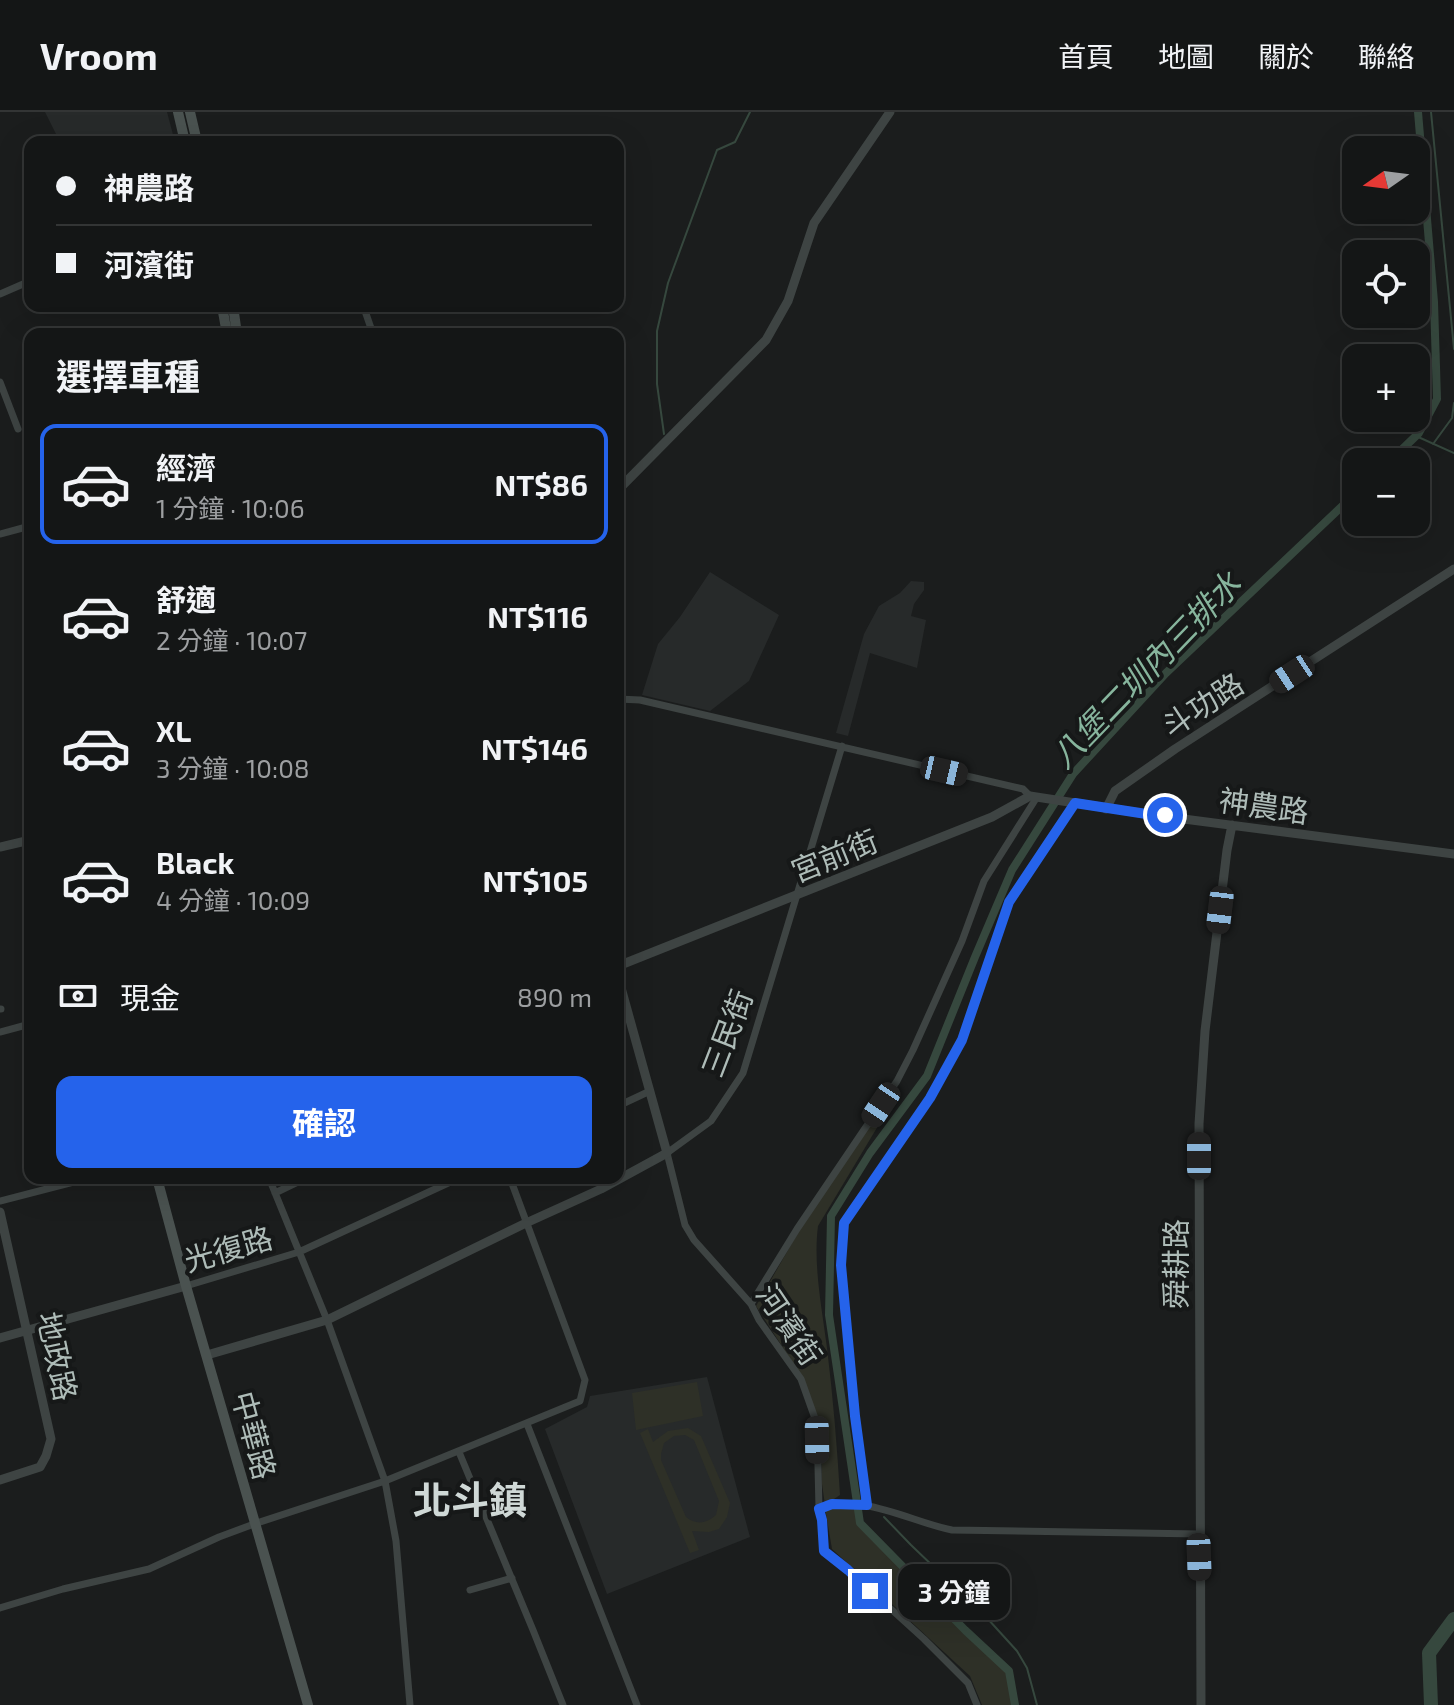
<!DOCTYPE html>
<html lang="zh-TW">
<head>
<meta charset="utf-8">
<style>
  :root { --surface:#141616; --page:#1d1f1f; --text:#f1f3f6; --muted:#9d9fa1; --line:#333535; --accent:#2563eb }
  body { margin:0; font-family:"Exo 2","Noto Sans TC",sans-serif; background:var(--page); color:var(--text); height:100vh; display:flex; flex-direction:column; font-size:30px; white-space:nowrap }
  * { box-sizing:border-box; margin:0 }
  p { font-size:26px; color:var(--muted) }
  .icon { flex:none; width:44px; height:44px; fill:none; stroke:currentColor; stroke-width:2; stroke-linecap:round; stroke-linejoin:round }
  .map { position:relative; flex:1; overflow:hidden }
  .details { position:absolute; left:24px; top:216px; width:600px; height:856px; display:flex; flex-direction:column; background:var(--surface); border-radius:16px; box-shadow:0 8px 32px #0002,0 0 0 2px var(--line) }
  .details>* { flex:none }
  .top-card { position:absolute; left:24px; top:24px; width:600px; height:176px; border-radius:16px; box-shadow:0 8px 32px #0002,0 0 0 2px var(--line); display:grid; align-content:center; height:176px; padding:0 32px; background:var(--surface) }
  .needle { width:52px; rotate:256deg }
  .fabs { position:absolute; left:1342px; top:24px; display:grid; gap:16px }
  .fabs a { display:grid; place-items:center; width:88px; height:88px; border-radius:16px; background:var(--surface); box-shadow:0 8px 32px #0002,0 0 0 2px var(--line); font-size:40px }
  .end { position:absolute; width:36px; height:36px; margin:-18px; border:10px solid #2563eb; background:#fff; box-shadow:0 0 0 4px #fff }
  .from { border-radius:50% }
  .bubble { position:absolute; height:56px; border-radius:16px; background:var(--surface); box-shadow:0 8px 32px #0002,0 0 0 2px var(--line); font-size:26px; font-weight:700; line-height:56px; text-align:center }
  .car { position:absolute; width:24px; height:48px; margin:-24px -12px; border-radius:10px; box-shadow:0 0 6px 2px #0007; background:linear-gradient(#222 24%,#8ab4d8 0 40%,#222 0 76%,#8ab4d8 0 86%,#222 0) }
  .top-card b { display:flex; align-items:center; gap:28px; height:76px; font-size:30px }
  .top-card b+b { border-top:2px solid var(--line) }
  .top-card i { width:20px; height:20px; background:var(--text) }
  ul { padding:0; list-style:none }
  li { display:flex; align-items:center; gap:24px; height:120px; margin:0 16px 12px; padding:0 16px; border:4px solid transparent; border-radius:16px }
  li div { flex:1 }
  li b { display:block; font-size:30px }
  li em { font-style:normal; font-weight:700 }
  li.active { border-color:var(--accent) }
  li>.icon { width:72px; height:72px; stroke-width:1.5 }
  h2 { padding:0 32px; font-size:36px; line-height:96px }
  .pay { display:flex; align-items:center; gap:20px; height:88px; padding:0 32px; font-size:30px }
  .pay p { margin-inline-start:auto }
  .primary-button { display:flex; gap:16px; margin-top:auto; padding:16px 32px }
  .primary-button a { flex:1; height:92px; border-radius:16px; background:var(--accent); color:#fff; font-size:32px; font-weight:700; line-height:92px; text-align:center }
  header { display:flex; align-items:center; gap:48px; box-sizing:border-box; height:112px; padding:0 40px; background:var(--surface); border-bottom:2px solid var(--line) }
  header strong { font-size:38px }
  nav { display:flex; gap:44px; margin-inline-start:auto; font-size:28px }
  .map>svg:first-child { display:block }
  .built { fill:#272a2a }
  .green { fill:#2e3027; fill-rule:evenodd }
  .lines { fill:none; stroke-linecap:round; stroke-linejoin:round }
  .stream { stroke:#36483e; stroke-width:2 }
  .canal { stroke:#36483e; stroke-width:8 }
  .river { stroke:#36483e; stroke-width:14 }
  .minor { stroke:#3e4443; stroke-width:7 }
  .tertiary { stroke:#3e4443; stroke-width:9 }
  .secondary { stroke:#4a5250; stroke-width:10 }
  .route { stroke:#2563eb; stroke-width:10 }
  .labels { text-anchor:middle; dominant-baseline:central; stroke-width:8; stroke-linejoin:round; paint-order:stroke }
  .street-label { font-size:30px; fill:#aebcb8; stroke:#161818 }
  .water-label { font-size:32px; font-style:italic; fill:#87b59d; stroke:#161818 }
  .district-label { font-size:38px; font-weight:bold; fill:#cfd8d6; stroke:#161818 }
</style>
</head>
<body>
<header>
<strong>Vroom</strong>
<nav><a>首頁</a><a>地圖</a><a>關於</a><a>聯絡</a></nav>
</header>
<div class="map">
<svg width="1454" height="1593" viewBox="0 0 1454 1593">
  <rect width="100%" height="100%" fill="#1b1d1d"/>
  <!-- built -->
  <path class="built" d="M45,0H167L175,30H60Z
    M710,460L779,503L749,569L710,599L642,583L658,532L680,505Z
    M911,469L924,470V478L914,492L911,504L926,508L917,556L870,541L848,624L836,621L864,522L879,494L900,481Z
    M707,1265L750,1425L607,1482L545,1317L587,1295L590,1284Z"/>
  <!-- green -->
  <path class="green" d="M888,986L893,989L818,1114C813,1153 822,1196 827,1236C833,1285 837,1334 840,1383L825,1393L822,1372L821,1314L802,1265L756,1194L815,1091Z
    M697,1270L703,1304L636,1318L632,1281Z
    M688,1316L701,1324L730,1391L727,1405L719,1417L709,1420L692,1419L699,1438L690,1441L640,1321L648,1317L653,1330L668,1319ZM685,1323L694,1328L719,1389L716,1403C706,1412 696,1413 686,1405L661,1348V1342L664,1331L674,1324Z
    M857,1392L860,1411L875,1429L1009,1559L1015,1593H982L970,1564L832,1437L825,1396Z"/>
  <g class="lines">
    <!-- stream -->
    <path class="stream" d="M1431,0L1454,237
      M664,322L657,272V219L668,171L717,38L735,30L750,0
      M1416,324L1454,341
      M1433,332L1452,306L1454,291
      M884,1405L911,1433L987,1506L1017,1539L1027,1556L1037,1593"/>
    <!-- canal -->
    <path class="canal" d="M1389,350L1419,321L1437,287L1434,190L1418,0
      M1015,1593L1009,1559L965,1518L860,1411L829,1203L831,1104L870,1041L927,964L975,845L1012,758L1073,662L1166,561L1356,381"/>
    <!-- river -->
    <path class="river" d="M1431,1593L1429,1541L1454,1507"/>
    <!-- minor -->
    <path class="minor" d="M0,182L30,169
      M364,196L373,222
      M0,270L18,317
      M0,422L30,414
      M618,587L640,588L1023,677L1030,684
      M842,634L743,961L711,1009L667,1041L685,1113L694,1128L751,1192L759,1208L801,1267L817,1312L819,1397L822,1408L824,1439L848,1458L924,1527L968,1571L977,1593
      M0,897H1
      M0,920L30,912
      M618,994L650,979
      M269,1066L327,1208L385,1369L396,1429L410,1593
      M275,1081L306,1066
      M0,1089L89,1066
      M186,1174L299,1140L459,1066
      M751,1192L797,1117L897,969L913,938L962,829L984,769L1037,685
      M527,1312L637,1593
      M459,1340L533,1518L563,1593
      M867,1393L855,1304L841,1153L844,1111L930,986L962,928L1009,790L1075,691
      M819,1397C861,1380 911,1410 952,1418L1199,1422
      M470,1478L512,1466
      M0,1496L63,1477L149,1457L219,1425L254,1412L385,1369L580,1289L585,1268L510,1066"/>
    <!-- tertiary -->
    <path class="tertiary" d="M618,378L766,228L788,189L814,111L890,0
      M1106,697L1115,679L1175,637L1454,457
      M0,735L30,728
      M618,854L992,705L1030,684L1153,703L1454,742
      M0,1100L51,1327L46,1344L40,1355L0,1368
      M0,1226L186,1174
      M207,1243L327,1208L526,1111L601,1077L667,1041L618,865
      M1201,1593L1199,1012L1205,919L1227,738L1232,713"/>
    <!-- secondary -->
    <path class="secondary" d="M178,0L185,30
      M190,0L197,30
      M222,194L227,222
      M233,194L237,222
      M157,1066L186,1174L308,1593"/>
  </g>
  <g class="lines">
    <!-- route -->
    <path class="route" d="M870,1479L848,1458L824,1439L822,1408L819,1397L832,1392L867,1393L855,1304L841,1153L844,1111L930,986L962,928L1009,790L1075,691L1153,703H1165"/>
  </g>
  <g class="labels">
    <!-- street labels -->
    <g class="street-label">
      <text transform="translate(1202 592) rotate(-33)">斗功路</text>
      <text transform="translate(1264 693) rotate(8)">神農路</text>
      <text transform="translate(834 743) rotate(-22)">宮前街</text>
      <text transform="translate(726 921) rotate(-69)">三民街</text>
      <text transform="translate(228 1136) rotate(-16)">光復路</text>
      <text transform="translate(1175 1152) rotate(-90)">舜耕路</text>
      <text transform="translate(790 1212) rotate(56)">河濱街</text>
      <text transform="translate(58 1244) rotate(78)">地政路</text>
      <text transform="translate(255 1323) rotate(75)">中華路</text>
    </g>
    <!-- water labels -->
    <g class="water-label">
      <text transform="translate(1145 557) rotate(-46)">八堡二圳內三排水</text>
    </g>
    <!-- district labels -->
    <g class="district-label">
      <text x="470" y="1387">北斗鎮</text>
    </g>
  </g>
</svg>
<div class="fabs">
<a><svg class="needle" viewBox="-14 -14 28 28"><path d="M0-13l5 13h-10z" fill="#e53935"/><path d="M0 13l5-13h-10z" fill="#9d9fa1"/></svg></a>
<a><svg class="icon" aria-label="locate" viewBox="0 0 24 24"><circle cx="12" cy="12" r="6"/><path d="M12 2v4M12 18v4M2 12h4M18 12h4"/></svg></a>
<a>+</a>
<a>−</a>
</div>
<i class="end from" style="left:1165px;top:703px"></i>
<i class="end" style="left:870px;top:1479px"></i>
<div class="bubble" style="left:898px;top:1452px;width:112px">3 分鐘</div>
<i class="car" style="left:1292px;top:562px;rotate:237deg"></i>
<i class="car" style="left:944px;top:659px;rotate:103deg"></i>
<i class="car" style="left:1220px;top:798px;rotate:187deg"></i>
<i class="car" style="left:881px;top:993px;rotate:214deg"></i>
<i class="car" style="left:1199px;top:1044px;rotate:0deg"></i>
<i class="car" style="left:817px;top:1328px;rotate:179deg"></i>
<i class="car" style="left:1199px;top:1445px;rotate:178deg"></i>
<div class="top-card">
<b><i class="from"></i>神農路</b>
<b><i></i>河濱街</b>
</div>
<section class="details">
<h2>選擇車種</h2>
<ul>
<li class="active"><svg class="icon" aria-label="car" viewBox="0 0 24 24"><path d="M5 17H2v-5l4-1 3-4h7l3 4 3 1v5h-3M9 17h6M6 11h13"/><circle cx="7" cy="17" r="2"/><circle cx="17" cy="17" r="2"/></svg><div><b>經濟</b><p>1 分鐘 · 10:06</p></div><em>NT$86</em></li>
<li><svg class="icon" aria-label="car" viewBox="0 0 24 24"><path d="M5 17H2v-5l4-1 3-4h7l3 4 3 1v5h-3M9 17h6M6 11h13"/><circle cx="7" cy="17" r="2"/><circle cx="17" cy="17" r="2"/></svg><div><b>舒適</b><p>2 分鐘 · 10:07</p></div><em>NT$116</em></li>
<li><svg class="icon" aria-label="car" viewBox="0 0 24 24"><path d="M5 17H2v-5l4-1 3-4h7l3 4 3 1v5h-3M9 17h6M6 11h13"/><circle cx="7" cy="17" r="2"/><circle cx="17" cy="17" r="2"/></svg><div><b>XL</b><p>3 分鐘 · 10:08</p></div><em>NT$146</em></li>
<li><svg class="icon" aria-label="car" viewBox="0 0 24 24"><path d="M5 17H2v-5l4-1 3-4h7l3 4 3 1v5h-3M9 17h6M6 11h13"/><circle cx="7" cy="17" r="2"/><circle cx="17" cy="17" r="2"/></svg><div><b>Black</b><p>4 分鐘 · 10:09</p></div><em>NT$105</em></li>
</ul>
<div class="pay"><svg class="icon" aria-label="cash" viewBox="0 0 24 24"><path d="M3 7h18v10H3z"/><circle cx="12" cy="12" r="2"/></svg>現金<p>890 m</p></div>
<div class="primary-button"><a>確認</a></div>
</section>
</div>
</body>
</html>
